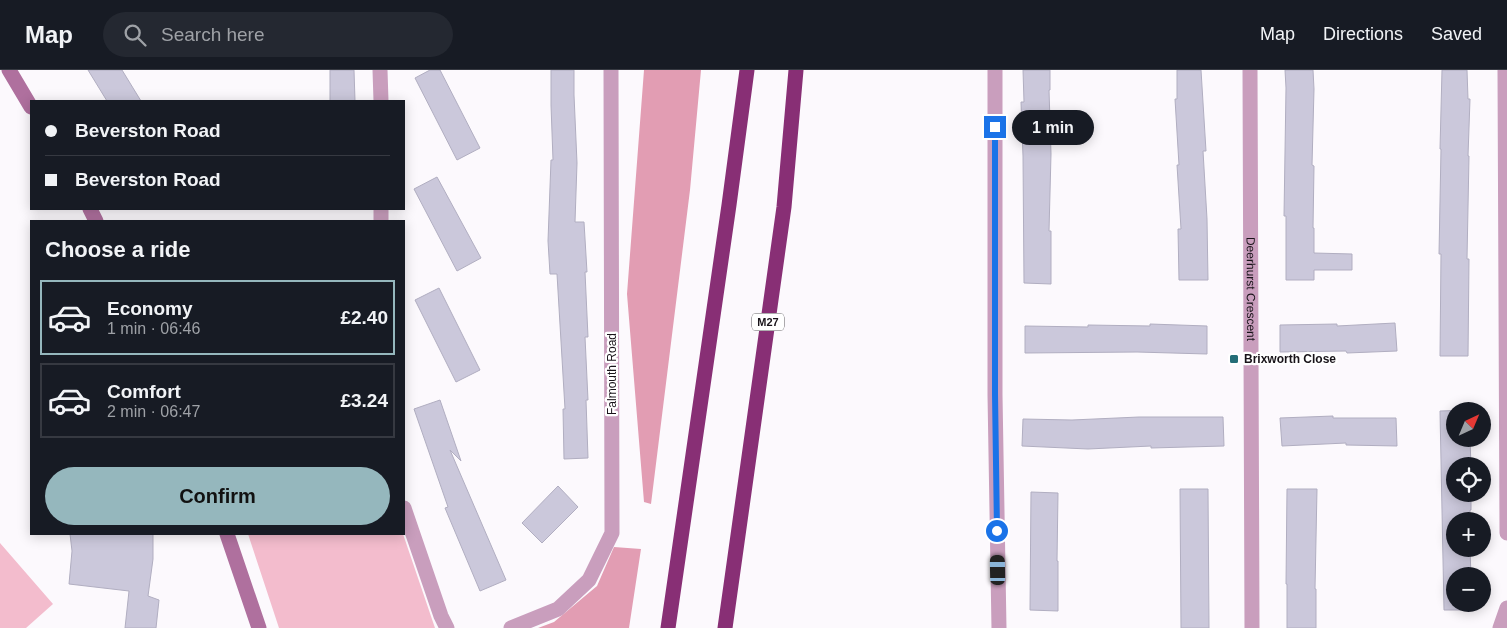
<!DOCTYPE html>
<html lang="en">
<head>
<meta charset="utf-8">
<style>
  :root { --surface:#171b24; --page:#242831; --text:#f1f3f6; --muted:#9ea1a6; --line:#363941; --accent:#95b7bd }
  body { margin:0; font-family:Arial,sans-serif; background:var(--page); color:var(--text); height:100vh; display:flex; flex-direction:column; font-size:19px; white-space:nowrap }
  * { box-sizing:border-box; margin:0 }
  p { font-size:16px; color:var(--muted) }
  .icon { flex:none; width:28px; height:28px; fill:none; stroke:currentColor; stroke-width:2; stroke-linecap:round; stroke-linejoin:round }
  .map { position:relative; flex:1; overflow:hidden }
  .side { position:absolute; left:30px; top:150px; width:375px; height:315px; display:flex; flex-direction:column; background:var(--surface); border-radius:0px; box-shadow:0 2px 12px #0003 }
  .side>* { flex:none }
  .guide { position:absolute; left:30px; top:30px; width:375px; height:110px; border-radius:0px; box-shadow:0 2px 12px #0003; display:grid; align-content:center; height:110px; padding:0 15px; background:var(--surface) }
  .needle { width:32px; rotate:44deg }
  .fabs { position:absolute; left:1446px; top:332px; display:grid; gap:10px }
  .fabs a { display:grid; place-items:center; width:45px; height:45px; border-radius:50%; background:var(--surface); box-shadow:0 2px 12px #0003; font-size:25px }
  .end { position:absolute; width:22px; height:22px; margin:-11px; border:6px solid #1a73e8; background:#fff; box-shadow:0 0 0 2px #fff }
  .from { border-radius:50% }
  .bubble { position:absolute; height:35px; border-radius:18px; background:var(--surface); box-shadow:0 2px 12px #0003; font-size:16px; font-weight:600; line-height:35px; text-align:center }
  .car { position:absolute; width:15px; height:30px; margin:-15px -8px; border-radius:6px; box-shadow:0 0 4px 1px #0007; background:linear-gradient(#222 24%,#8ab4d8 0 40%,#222 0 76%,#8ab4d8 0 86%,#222 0) }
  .guide b { display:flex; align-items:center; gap:18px; height:48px; font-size:19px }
  .guide b+b { border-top:1px solid var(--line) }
  .guide i { width:12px; height:12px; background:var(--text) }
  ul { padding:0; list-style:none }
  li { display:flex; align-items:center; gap:15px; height:75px; margin:0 10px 8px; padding:0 5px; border:2px solid var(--line); border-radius:0px }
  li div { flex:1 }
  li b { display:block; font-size:19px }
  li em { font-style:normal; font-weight:600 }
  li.active { border-color:var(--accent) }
  li>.icon { width:45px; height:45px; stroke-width:1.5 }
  h2 { padding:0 15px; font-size:22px; line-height:60px }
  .button { display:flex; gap:10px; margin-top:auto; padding:10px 15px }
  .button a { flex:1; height:58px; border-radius:30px; background:var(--accent); color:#111; font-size:20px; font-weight:600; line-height:58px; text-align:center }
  header { display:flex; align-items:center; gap:30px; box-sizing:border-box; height:70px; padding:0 25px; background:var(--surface); border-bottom:1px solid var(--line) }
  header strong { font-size:24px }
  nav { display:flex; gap:28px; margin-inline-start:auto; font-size:18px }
  .search { width:350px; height:45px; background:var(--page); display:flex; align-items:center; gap:12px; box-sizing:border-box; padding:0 18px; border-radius:28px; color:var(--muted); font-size:19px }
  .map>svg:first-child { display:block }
  .green { fill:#f3bccd }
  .forest { fill:#e29db3 }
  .building { fill:#cbc8db; stroke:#b1aec1 }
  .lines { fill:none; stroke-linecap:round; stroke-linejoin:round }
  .street { stroke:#c99ebd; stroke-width:15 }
  .secondary { stroke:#af709e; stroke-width:15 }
  .highway { stroke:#882f75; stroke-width:15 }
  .route { stroke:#1a73e8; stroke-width:6 }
  .poi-dot { fill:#246d77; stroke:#fff; stroke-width:2 }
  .labels { text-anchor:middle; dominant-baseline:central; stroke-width:4.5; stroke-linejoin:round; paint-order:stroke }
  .shield { fill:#fff; stroke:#5d5a5e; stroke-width:1 }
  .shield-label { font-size:11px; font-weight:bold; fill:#181319 }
  .street-label { font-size:12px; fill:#181319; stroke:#fff }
  .poi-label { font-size:12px; font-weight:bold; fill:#181319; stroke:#fff; text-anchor:start }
</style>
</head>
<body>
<header>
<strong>Map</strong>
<div class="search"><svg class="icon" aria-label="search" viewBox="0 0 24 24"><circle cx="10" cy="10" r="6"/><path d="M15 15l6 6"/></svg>Search here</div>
<nav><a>Map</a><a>Directions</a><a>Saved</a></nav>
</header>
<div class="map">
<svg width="1507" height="558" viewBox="0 0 1507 558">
  <rect width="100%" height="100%" fill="#fcf9fd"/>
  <!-- green -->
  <path class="green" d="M248,464H403L435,558H279Z
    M0,473L53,534L26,558H0Z"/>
  <!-- forest -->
  <path class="forest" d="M644,0H701L690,120L651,434L644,432L627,224Z
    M614,477L641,479L629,558H538L554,552L597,516Z"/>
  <!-- building -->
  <path class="building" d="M88,0H122L141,31H107Z
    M330,0H354L355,31H330Z
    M430,0H440L480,78L457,90L415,8Z
    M551,0H574V25L577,93L575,152H584L587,202H585L588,267H585L588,330H586L588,388L564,389L563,339H565L557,204H550L548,171L551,90H553L551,35Z
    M1023,0H1050V20H1049L1051,84L1049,161H1051V214L1024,213L1023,86L1021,32H1024Z
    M1177,0H1201L1206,81H1203L1207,149L1208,210H1179L1178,159H1181L1177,95H1179L1175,29H1177Z
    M1285,0H1313L1314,19L1312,95L1314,96L1313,158H1314V183L1352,184V200H1314V210H1286V146H1284L1286,18Z
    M1442,0H1467L1468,29H1470L1468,86H1469L1467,189H1469L1468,286H1440L1441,184H1439L1441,79H1440Z
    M437,107L481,188L457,201L414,119Z
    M439,218L480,300L456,312L415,230Z
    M1395,253L1397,281L1347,283L1346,281L1280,282V255L1337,254V256Z
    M1150,254L1207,256V284L1137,282L1025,283V256L1088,257V255L1150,256Z
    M440,330L461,391L450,380L506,510L480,521L445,438L448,437L414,339Z
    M1470,340L1455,341V369H1470L1471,396H1455V424H1471V440H1470V451H1455V479H1470L1471,506H1455V534H1472V540H1444L1440,341Z
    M1333,346V348H1396L1397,376L1346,375V373L1282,376L1280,348Z
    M1139,347H1223L1224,376L1151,378V376L1088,379L1022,376L1023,349L1072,350Z
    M558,416L578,437L542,473L522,453Z
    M1180,419H1208L1209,558H1181Z
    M1287,419H1317L1315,519H1316V558H1287V514H1286Z
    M1031,422L1058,423L1057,491H1058V541L1030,540Z
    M70,464H153V489L148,526L159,530L156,558H125L129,521L69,514L72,481Z"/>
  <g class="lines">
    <!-- street -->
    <g class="street">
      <path d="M380,0L381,31"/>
      <path d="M995,0V325L999,558"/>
      <path id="s1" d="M1250,0L1252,558"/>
      <path d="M1505,0L1507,463"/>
      <path d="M381,139V151"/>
      <path d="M404,438L441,546L447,558"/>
      <path d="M511,558L558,539L589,510L612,463L611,0"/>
      <path d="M1500,558L1507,538"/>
    </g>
    <!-- secondary -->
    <path class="secondary" d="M9,0L31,37
      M90,139L96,151
      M227,464L259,558"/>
    <!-- highway -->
    <path class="highway" d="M668,558L729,135L747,0
      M725,558L784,137L796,0"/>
  </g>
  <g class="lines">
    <!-- route -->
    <path class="route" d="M995,57V324L997,461"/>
  </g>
  <!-- markers -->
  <rect class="poi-dot" x="1229" y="284" width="10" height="10" rx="2.5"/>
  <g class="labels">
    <!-- shield labels -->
    <rect class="shield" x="752" y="243.5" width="32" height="17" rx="4"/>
    <g class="shield-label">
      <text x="768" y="252">M27</text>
    </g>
    <!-- street labels -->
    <g class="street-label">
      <text stroke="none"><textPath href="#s1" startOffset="219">Deerhurst Crescent</textPath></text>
      <text transform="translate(612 304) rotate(-90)">Falmouth Road</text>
    </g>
    <!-- poi labels -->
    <g class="poi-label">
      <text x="1244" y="289">Brixworth Close</text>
    </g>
  </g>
</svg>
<div class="fabs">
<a><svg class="needle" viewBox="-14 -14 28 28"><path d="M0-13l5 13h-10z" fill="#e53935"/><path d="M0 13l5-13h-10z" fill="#9ea1a6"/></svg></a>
<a><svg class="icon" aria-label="locate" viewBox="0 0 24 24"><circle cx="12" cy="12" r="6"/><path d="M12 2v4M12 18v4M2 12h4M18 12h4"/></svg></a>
<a>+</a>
<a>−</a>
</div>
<i class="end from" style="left:997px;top:461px"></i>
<i class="end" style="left:995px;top:57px"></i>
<div class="bubble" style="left:1012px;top:40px;width:82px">1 min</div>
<i class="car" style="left:998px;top:500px;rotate:359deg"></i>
<div class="guide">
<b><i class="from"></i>Beverston Road</b>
<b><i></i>Beverston Road</b>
</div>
<section class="side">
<h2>Choose a ride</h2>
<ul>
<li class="active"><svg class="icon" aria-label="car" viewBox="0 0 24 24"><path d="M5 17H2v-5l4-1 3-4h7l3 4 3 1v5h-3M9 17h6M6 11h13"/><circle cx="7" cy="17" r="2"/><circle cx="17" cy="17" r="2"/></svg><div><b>Economy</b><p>1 min · 06:46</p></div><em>£2.40</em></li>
<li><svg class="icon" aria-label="car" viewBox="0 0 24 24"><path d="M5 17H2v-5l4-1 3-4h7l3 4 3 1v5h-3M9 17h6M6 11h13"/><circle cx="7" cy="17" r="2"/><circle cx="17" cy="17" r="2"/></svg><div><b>Comfort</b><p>2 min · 06:47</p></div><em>£3.24</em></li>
</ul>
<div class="button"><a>Confirm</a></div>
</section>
</div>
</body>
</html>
